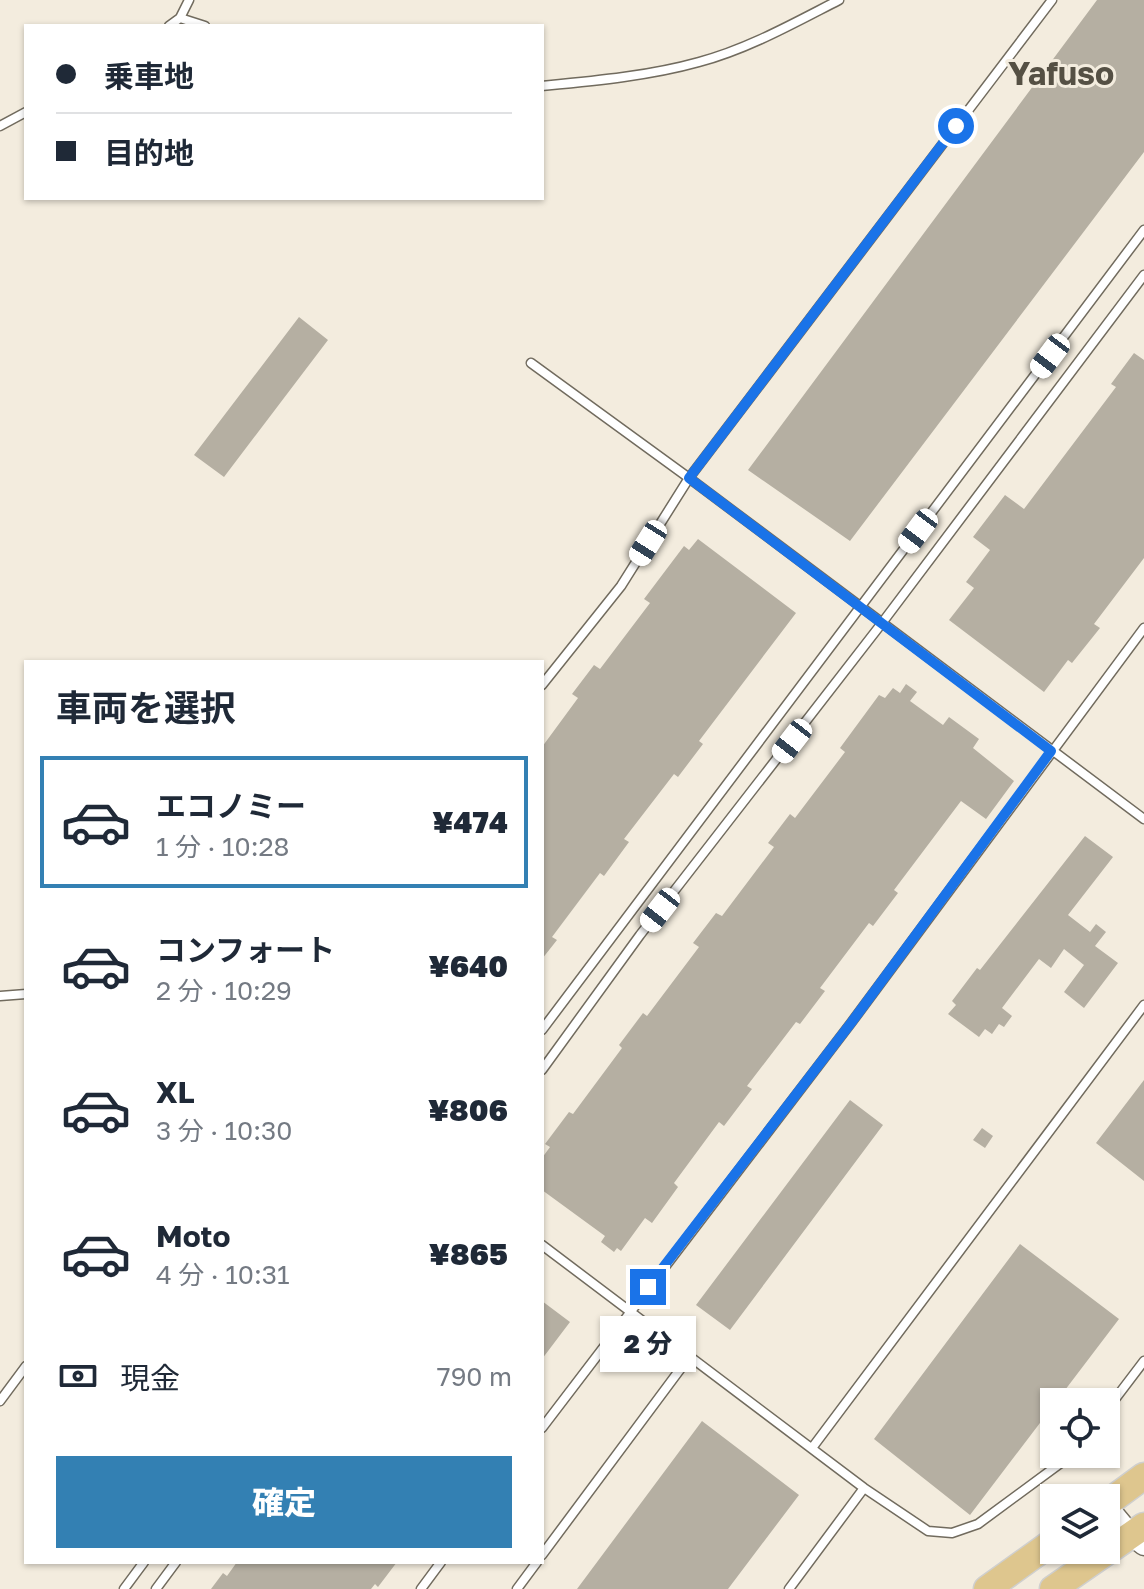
<!DOCTYPE html>
<html lang="ja">
<head>
<meta charset="utf-8">
<style>
  :root { --surface:#fff; --page:#f2f2f3; --text:#1f2937; --muted:#747a83; --line:#e0e1e3; --accent:#3380b3 }
  body { margin:0; font-family:"Golos Text","Noto Sans JP",sans-serif; background:var(--page); color:var(--text); height:100vh; display:flex; flex-direction:column; font-size:30px; white-space:nowrap }
  * { box-sizing:border-box; margin:0 }
  p { font-size:26px; color:var(--muted) }
  .icon { flex:none; width:44px; height:44px; fill:none; stroke:currentColor; stroke-width:2; stroke-linecap:round; stroke-linejoin:round }
  .map { position:relative; flex:1; overflow:hidden }
  .details { position:absolute; left:24px; top:660px; width:520px; height:904px; display:flex; flex-direction:column; background:var(--surface); border-radius:0px; box-shadow:0 2px 6px #0004 }
  .details>* { flex:none }
  .top-card { position:absolute; left:24px; top:24px; width:520px; height:176px; border-radius:0px; box-shadow:0 2px 6px #0004; display:grid; align-content:center; height:176px; padding:0 32px; background:var(--surface) }
  .controls { position:absolute; left:1040px; top:1388px; display:grid; gap:16px }
  .controls a { display:grid; place-items:center; width:80px; height:80px; border-radius:0px; background:var(--surface); box-shadow:0 2px 6px #0004; font-size:40px }
  .end { position:absolute; width:36px; height:36px; margin:-18px; border:10px solid #1a73e8; background:#fff; box-shadow:0 0 0 4px #fff }
  .from { border-radius:50% }
  .bubble { position:absolute; height:56px; border-radius:0px; background:var(--surface); box-shadow:0 2px 6px #0004; font-size:26px; font-weight:800; line-height:56px; text-align:center }
  .car { position:absolute; width:24px; height:48px; margin:-24px -12px; border-radius:10px; box-shadow:0 0 6px 2px #0007; background:linear-gradient(#fff 24%,#345 0 40%,#fff 0 76%,#345 0 86%,#fff 0) }
  .top-card b { display:flex; align-items:center; gap:28px; height:76px; font-size:30px }
  .top-card b+b { border-top:2px solid var(--line) }
  .top-card i { width:20px; height:20px; background:var(--text) }
  ul { padding:0; list-style:none }
  li { display:flex; align-items:center; gap:24px; height:132px; margin:0 16px 12px; padding:0 16px; border:4px solid transparent; border-radius:0px }
  li div { flex:1 }
  li b { display:block; font-size:30px }
  li em { font-style:normal; font-weight:800 }
  li.on { border-color:var(--accent) }
  li>.icon { width:72px; height:72px; stroke-width:1.5 }
  h2 { padding:0 32px; font-size:36px; line-height:96px }
  .pay { display:flex; align-items:center; gap:20px; height:88px; padding:0 32px; font-size:30px }
  .pay p { margin-inline-start:auto }
  .button { display:flex; gap:16px; margin-top:auto; padding:16px 32px }
  .button a { flex:1; height:92px; border-radius:0px; background:var(--accent); color:#fff; font-size:32px; font-weight:800; line-height:92px; text-align:center }
  .map>svg:first-child { display:block }
  .building { fill:#b5afa2 }
  .lines { fill:none; stroke-linecap:round; stroke-linejoin:round }
  .service-casing { stroke:#716b5e; stroke-width:11 }
  .tertiary-casing { stroke:#716b5e; stroke-width:23 }
  .trunk-casing { stroke:#cfcfce; stroke-width:29 }
  .service { stroke:#fff; stroke-width:8 }
  .tertiary { stroke:#fff; stroke-width:20 }
  .trunk { stroke:#dec68e; stroke-width:26 }
  .route { stroke:#1a73e8; stroke-width:10 }
  .labels { text-anchor:middle; dominant-baseline:central; stroke-width:6; stroke-linejoin:round; paint-order:stroke }
  .quarter-label { font-size:32px; font-weight:bold; fill:#555044; stroke:#f3ecde }
</style>
</head>
<body>
<div class="map">
<svg width="1144" height="1589" viewBox="0 0 1144 1589">
  <rect width="100%" height="100%" fill="#f3ecde"/>
  <!-- building -->
  <path class="building" d="M1097,0H1144V152L850,541L748,470Z
    M299,317L328,340L224,477L194,455Z
    M1134,353L1144,360V558L1094,624L1100,628L1072,663L1068,660L1044,692L949,620L974,588L966,582L990,550L973,537L1005,495L1024,509L1116,387L1111,384Z
    M698,539L796,613L699,741L703,744L678,777L674,774L624,839L629,842L604,876L600,873L552,937L557,940L542,959V747L578,698L572,694L594,665L600,669L650,603L644,599L684,546L689,550Z
    M906,684L917,692L910,701L943,725L949,717L979,739L973,748L1014,781L986,819L961,801L894,890L898,893L873,926L869,923L820,988L825,991L800,1024L796,1022L747,1086L752,1089L724,1126L719,1122L674,1183L678,1187L652,1223L645,1218L621,1251L617,1248L614,1252L601,1242L605,1236L542,1190V1158L550,1147L545,1144L569,1112L573,1114L622,1048L619,1045L643,1013L647,1016L699,947L693,943L716,913L722,916L774,847L768,843L790,814L795,818L845,752L840,748L879,695L885,698L893,688L900,693Z
    M1085,836L1113,857L1068,915L1090,932L1096,924L1106,932L1095,946L1118,963L1084,1008L1064,992L1084,965L1064,949L1051,968L1039,959L1002,1008L1012,1016L1004,1027L999,1024L992,1034L985,1029L979,1037L948,1014L956,1005L952,1001L977,968L980,970Z
    M1144,1080V1181L1096,1143Z
    M850,1100L883,1125L730,1330L696,1305Z
    M982,1128L993,1136L985,1148L973,1140Z
    M1020,1244L1119,1319L970,1515L874,1439Z
    M542,1301L570,1322L542,1359Z
    M702,1421L799,1495L728,1589H577Z
    M237,1562H397L378,1587L375,1584L371,1589H211L223,1573L227,1576Z"/>
  <g class="lines">
    <defs>
      <path id="service" d="M180,18L205,26
        M169,26L180,18L189,0
        M542,86C594,81 649,76 699,62C748,49 794,23 839,0
        M0,126L26,112
        M531,363L689,478L1144,819
        M542,685L621,586L689,478L1052,0
        M0,996L26,994
        M542,1030L1144,230
        M542,1070L640,935L882,623L1144,275
        M542,1245L864,1488L928,1531L952,1533L978,1524L1073,1454
        M0,1401L26,1366
        M1106,1411L1144,1361
        M542,1428L851,1023L1144,628
        M812,1448L1144,1005
        M542,1555L690,1356
        M124,1589L144,1562
        M156,1589L176,1562
        M421,1589L441,1562
        M517,1589L537,1562
        M789,1589L864,1488"/>
      <path id="tertiary" d="M1106,1505L1131,1535L1144,1545"/>
      <path id="trunk" d="M1106,1504L1144,1476
        M987,1589L1054,1541
        M1053,1589L1144,1526"/>
    </defs>
    <!-- service casing -->
    <use href="#service" class="service-casing"/>
    <!-- tertiary casing -->
    <use href="#tertiary" class="tertiary-casing"/>
    <!-- trunk casing -->
    <use href="#trunk" class="trunk-casing"/>
    <!-- service -->
    <use href="#service" class="service"/>
    <!-- tertiary -->
    <use href="#tertiary" class="tertiary"/>
    <!-- trunk -->
    <use href="#trunk" class="trunk"/>
  </g>
  <g class="lines">
    <!-- route -->
    <path class="route" d="M648,1287L851,1023L1051,751L689,478L956,126"/>
  </g>
  <g class="labels">
    <!-- quarter labels -->
    <g class="quarter-label">
      <text x="1061" y="73">Yafuso</text>
    </g>
  </g>
</svg>
<div class="controls">
<a><svg class="icon" aria-label="locate" viewBox="0 0 24 24"><circle cx="12" cy="12" r="6"/><path d="M12 2v4M12 18v4M2 12h4M18 12h4"/></svg></a>
<a><svg class="icon" aria-label="layers" viewBox="0 0 24 24"><path d="M12 4l9 5-9 5-9-5zM3 14l9 5 9-5"/></svg></a>
</div>
<i class="end from" style="left:956px;top:126px"></i>
<i class="end" style="left:648px;top:1287px"></i>
<div class="bubble" style="left:600px;top:1316px;width:96px">2 分</div>
<i class="car" style="left:1050px;top:356px;rotate:217deg"></i>
<i class="car" style="left:918px;top:531px;rotate:217deg"></i>
<i class="car" style="left:648px;top:543px;rotate:212deg"></i>
<i class="car" style="left:792px;top:741px;rotate:218deg"></i>
<i class="car" style="left:660px;top:910px;rotate:218deg"></i>
<div class="top-card">
<b><i class="from"></i>乗車地</b>
<b><i></i>目的地</b>
</div>
<section class="details">
<h2>車両を選択</h2>
<ul>
<li class="on"><svg class="icon" aria-label="car" viewBox="0 0 24 24"><path d="M5 17H2v-5l4-1 3-4h7l3 4 3 1v5h-3M9 17h6M6 11h13"/><circle cx="7" cy="17" r="2"/><circle cx="17" cy="17" r="2"/></svg><div><b>エコノミー</b><p>1 分 · 10:28</p></div><em>¥474</em></li>
<li><svg class="icon" aria-label="car" viewBox="0 0 24 24"><path d="M5 17H2v-5l4-1 3-4h7l3 4 3 1v5h-3M9 17h6M6 11h13"/><circle cx="7" cy="17" r="2"/><circle cx="17" cy="17" r="2"/></svg><div><b>コンフォート</b><p>2 分 · 10:29</p></div><em>¥640</em></li>
<li><svg class="icon" aria-label="car" viewBox="0 0 24 24"><path d="M5 17H2v-5l4-1 3-4h7l3 4 3 1v5h-3M9 17h6M6 11h13"/><circle cx="7" cy="17" r="2"/><circle cx="17" cy="17" r="2"/></svg><div><b>XL</b><p>3 分 · 10:30</p></div><em>¥806</em></li>
<li><svg class="icon" aria-label="car" viewBox="0 0 24 24"><path d="M5 17H2v-5l4-1 3-4h7l3 4 3 1v5h-3M9 17h6M6 11h13"/><circle cx="7" cy="17" r="2"/><circle cx="17" cy="17" r="2"/></svg><div><b>Moto</b><p>4 分 · 10:31</p></div><em>¥865</em></li>
</ul>
<div class="pay"><svg class="icon" aria-label="cash" viewBox="0 0 24 24"><path d="M3 7h18v10H3z"/><circle cx="12" cy="12" r="2"/></svg>現金<p>790 m</p></div>
<div class="button"><a>確定</a></div>
</section>
</div>
</body>
</html>
